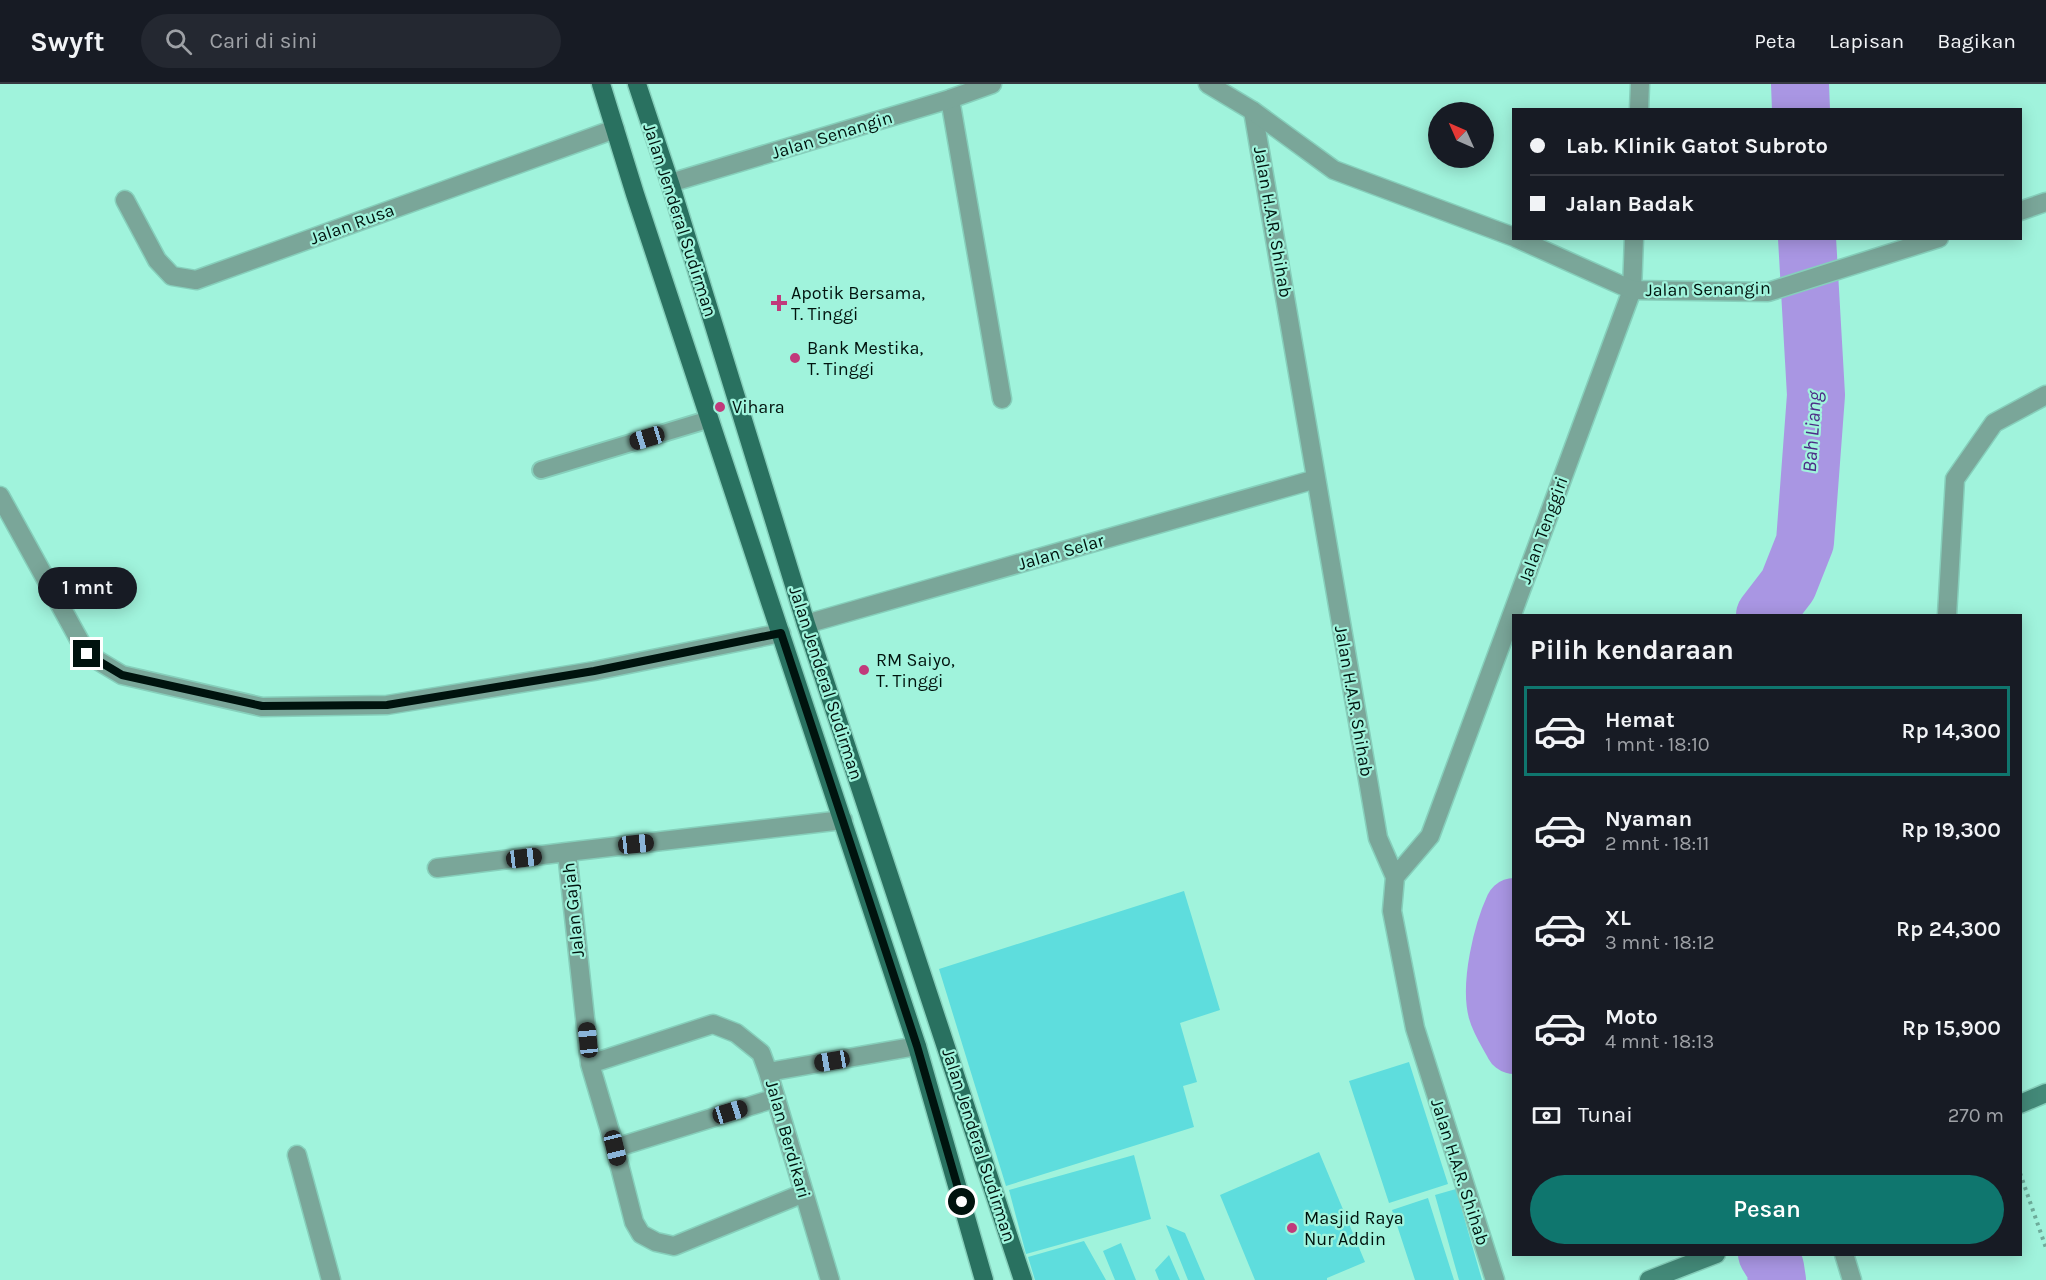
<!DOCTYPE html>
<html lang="id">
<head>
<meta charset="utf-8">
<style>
  :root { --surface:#171b24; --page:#242831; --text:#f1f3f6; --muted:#9ea1a6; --line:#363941; --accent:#0f766e }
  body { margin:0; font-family:Karla,sans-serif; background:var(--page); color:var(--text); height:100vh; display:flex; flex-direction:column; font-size:22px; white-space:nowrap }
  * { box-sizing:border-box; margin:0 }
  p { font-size:20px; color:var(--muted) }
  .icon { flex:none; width:33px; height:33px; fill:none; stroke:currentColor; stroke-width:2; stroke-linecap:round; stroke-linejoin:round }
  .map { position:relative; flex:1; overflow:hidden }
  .panel { position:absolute; left:1512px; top:530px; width:510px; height:642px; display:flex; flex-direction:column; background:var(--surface); border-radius:0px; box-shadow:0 3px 15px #0003 }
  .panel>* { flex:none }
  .hud { position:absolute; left:1512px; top:24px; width:510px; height:132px; border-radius:0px; box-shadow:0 3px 15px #0003; display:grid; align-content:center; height:132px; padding:0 18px; background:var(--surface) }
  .needle { width:39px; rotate:315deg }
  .buttons { position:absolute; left:1428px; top:18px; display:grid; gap:12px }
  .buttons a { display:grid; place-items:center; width:66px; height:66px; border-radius:50%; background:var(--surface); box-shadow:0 3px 15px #0003; font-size:30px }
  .end { position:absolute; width:27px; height:27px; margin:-14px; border:8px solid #00130e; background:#fff; box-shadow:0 0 0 3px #fff }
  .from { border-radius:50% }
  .bubble { position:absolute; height:42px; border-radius:21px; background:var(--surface); box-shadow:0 3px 15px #0003; font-size:20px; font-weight:600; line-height:42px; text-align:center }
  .car { position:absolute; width:18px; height:36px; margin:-18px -9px; border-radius:8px; box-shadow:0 0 4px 2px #0007; background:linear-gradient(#222 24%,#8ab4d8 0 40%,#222 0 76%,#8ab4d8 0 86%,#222 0) }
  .hud b { display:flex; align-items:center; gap:21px; height:57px; font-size:22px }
  .hud b+b { border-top:2px solid var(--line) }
  .hud i { width:15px; height:15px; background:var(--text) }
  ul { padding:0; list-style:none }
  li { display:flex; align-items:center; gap:18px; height:90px; margin:0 12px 9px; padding:0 6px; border:3px solid transparent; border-radius:0px }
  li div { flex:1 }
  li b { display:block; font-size:22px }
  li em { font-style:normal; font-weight:600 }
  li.selected { border-color:var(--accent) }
  li>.icon { width:54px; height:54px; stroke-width:1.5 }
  h2 { padding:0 18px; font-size:27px; line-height:72px }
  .pay { display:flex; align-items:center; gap:15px; height:66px; padding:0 18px; font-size:22px }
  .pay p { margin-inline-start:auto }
  .cta { display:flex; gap:12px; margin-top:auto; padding:12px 18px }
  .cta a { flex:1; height:69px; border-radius:36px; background:var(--accent); color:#fff; font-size:24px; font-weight:600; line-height:69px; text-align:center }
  header { display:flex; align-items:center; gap:36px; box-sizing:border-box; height:84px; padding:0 30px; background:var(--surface); border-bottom:2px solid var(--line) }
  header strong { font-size:28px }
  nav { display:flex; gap:33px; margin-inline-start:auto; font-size:21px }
  .search { width:420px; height:54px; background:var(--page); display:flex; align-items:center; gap:15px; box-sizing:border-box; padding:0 21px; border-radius:33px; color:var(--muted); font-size:22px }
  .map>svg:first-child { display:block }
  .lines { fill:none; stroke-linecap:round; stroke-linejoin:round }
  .river { stroke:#a996e3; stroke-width:58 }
  .building { fill:#5edddd }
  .service-casing { stroke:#86cfbb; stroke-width:20 }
  .minor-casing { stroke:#86cfbb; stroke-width:21 }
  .tertiary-casing { stroke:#86cfbb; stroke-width:21 }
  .secondary-casing { stroke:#86cfbb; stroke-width:21 }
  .primary-casing { stroke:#86cfbb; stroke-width:21 }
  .path { stroke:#6ead9b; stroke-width:4; stroke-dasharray:3 4.5; stroke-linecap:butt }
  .service { stroke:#7aa699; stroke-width:16 }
  .minor { stroke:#7aa699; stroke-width:18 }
  .tertiary { stroke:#7aa699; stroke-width:18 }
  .secondary { stroke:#438978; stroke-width:18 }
  .primary { stroke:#297160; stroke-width:18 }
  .route { stroke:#00130e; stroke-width:8 }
  .poi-dot { fill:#c13a7b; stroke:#a0f3dc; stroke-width:2 }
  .labels { text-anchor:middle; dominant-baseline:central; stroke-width:4.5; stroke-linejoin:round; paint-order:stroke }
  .street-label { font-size:18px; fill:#00130e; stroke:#a0f3dc }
  .poi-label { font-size:18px; fill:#00130e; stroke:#a0f3dc; text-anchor:start }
  .water-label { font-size:20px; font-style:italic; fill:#4c2c86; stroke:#a0f3dc }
</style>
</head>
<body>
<header>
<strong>Swyft</strong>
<div class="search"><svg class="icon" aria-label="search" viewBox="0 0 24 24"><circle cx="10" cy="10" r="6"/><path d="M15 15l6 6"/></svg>Cari di sini</div>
<nav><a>Peta</a><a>Lapisan</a><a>Bagikan</a></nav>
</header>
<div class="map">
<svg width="2046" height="1196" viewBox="0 0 2046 1196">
  <rect width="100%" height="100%" fill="#a0f3dc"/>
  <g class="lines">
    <!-- river -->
    <path class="river" d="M1800,0L1801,26
      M1765,531L1788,501L1805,458L1816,311L1807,154
      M1514,823C1502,849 1490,900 1497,927C1500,938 1508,950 1514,961
      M1767,1170L1775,1183L1777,1196"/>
  </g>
  <!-- building -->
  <path class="building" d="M1184,807L1220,926L1180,939L1197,998L1183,1002L1194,1043L1006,1102L939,885Z
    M1409,978L1448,1100L1389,1119L1349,997Z
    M1319,1068L1365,1178L1327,1194V1196H1255L1220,1111Z
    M1134,1071L1151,1135L1026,1170L1009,1106Z
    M1456,1105L1482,1196H1459L1435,1111Z
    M1428,1114L1454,1196H1415L1392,1126Z
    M1166,1141L1185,1149L1205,1196H1188Z
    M1084,1157L1106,1196H1035L1028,1173Z
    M1121,1159L1136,1196H1115L1103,1167Z
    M1169,1171L1180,1196H1159L1155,1186Z"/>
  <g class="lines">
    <defs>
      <path id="service" d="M541,386L710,335"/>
      <path id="minor" d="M950,15L1002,315
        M1639,26L1640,0
        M1253,27L1378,754L1395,793L1392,827L1415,944L1495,1196
        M125,116L157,176L172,192L196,196L615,45
        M0,412L87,570L122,591L262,623L387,621L594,587L781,549
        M806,540L1316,395
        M437,784L567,768
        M1395,793L1430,752L1632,206L1634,154
        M590,980L567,768L843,736
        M768,988L761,969L736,949L713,940L590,980L615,1064L634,1138L641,1150L656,1158L674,1162L804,1109
        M615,1064L776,1014
        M297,1071L331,1196
        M830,1196L768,988L917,962"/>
      <path id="tertiary" d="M1208,0L1253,27L1334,86L1514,153
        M670,99L950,15L992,0
        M2020,127L2046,118
        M1516,154L1632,206L1768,208L1939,154
        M1947,531L1955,395L1994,339L2046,311
        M1844,1170L1852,1196"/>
      <path id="secondary" d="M2020,1020L2046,1009
        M1649,1196L1716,1170"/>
      <path id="primary" d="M601,0L635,110L917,962L984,1196
        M637,0L670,99L806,540L1023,1196"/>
    </defs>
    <!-- service casing -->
    <use href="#service" class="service-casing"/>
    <!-- minor casing -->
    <use href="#minor" class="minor-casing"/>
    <!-- tertiary casing -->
    <use href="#tertiary" class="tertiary-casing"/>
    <!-- secondary casing -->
    <use href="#secondary" class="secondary-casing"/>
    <!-- primary casing -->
    <use href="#primary" class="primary-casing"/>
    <!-- path -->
    <path class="path" d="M2020,1089L2046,1164"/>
    <!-- service -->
    <use href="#service" class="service"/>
    <!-- minor -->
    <use href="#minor" class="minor"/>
    <!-- tertiary -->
    <use href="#tertiary" class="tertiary"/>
    <!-- secondary -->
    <use href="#secondary" class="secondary"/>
    <!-- primary -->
    <use href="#primary" class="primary"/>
  </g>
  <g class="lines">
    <!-- route -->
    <path class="route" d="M87,570L122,591L262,622L387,621L594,587L781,549L917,962L962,1118"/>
  </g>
  <!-- markers -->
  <g class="poi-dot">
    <path d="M776 210h6v6h6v6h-6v6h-6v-6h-6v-6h6z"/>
    <circle cx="795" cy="274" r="6"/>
    <circle cx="720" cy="323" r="6"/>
    <circle cx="864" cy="586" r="6"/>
    <circle cx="1292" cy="1144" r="6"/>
  </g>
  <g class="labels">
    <!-- street labels -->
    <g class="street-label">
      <text transform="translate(832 51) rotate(-17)">Jalan Senangin</text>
      <text transform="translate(680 136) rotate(72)">Jalan Jenderal Sudirman</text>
      <text transform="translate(1273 138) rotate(80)">Jalan H.A.R. Shihab</text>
      <text transform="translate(352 140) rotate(-20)">Jalan Rusa</text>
      <text transform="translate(1708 205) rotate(-1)">Jalan Senangin</text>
      <text transform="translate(1543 446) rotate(-70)">Jalan Tenggiri</text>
      <text transform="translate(1061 468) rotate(-16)">Jalan Selar</text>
      <text transform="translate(826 599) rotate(72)">Jalan Jenderal Sudirman</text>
      <text transform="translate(1354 617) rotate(80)">Jalan H.A.R. Shihab</text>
      <text transform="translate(573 826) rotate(-96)">Jalan Gajah</text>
      <text transform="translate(788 1055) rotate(74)">Jalan Berdikari</text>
      <text transform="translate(979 1061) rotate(72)">Jalan Jenderal Sudirman</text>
      <text transform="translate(1460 1088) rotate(72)">Jalan H.A.R. Shihab</text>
    </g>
    <!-- poi labels -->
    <g class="poi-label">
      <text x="791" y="209">Apotik Bersama,<tspan x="791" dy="21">T. Tinggi</tspan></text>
      <text x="807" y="264">Bank Mestika,<tspan x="807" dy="21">T. Tinggi</tspan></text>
      <text x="732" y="323">Vihara</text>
      <text x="876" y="576">RM Saiyo,<tspan x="876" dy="21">T. Tinggi</tspan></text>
      <text x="1304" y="1134">Masjid Raya<tspan x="1304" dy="21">Nur Addin</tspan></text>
    </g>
    <!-- water labels -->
    <g class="water-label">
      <text transform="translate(1812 348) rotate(-86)">Bah Liang</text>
    </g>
  </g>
</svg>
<div class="buttons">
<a><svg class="needle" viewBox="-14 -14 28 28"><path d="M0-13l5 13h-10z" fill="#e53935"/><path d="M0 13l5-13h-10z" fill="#9ea1a6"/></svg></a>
</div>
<i class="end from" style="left:962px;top:1118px"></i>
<i class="end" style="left:87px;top:570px"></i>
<div class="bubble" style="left:38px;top:483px;width:99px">1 mnt</div>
<i class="car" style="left:647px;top:354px;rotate:253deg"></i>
<i class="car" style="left:636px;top:760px;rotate:84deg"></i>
<i class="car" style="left:524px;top:774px;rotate:83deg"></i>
<i class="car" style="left:588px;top:956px;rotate:354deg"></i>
<i class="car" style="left:832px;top:977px;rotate:260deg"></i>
<i class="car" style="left:730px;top:1028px;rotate:73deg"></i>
<i class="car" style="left:615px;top:1064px;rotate:166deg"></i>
<div class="hud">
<b><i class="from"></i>Lab. Klinik Gatot Subroto</b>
<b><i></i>Jalan Badak</b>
</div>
<section class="panel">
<h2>Pilih kendaraan</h2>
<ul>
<li class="selected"><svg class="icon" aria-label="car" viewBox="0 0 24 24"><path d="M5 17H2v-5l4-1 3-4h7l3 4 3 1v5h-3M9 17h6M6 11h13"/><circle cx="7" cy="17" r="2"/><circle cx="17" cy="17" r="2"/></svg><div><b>Hemat</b><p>1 mnt · 18:10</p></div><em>Rp 14,300</em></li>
<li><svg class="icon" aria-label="car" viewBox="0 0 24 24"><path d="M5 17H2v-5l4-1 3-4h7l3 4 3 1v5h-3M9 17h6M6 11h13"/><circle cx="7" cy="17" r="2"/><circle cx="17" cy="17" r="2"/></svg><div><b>Nyaman</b><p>2 mnt · 18:11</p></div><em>Rp 19,300</em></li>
<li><svg class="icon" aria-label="car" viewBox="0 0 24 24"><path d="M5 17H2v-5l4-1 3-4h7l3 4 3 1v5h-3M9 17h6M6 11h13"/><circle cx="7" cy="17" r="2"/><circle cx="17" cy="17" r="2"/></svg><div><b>XL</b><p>3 mnt · 18:12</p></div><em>Rp 24,300</em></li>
<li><svg class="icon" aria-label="car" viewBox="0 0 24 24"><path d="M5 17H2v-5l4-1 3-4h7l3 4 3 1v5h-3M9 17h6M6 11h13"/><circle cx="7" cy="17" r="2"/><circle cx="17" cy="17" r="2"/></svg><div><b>Moto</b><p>4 mnt · 18:13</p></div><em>Rp 15,900</em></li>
</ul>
<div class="pay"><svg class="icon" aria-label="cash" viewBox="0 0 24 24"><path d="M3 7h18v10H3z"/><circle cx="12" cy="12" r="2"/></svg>Tunai<p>270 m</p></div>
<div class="cta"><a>Pesan</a></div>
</section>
</div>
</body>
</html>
